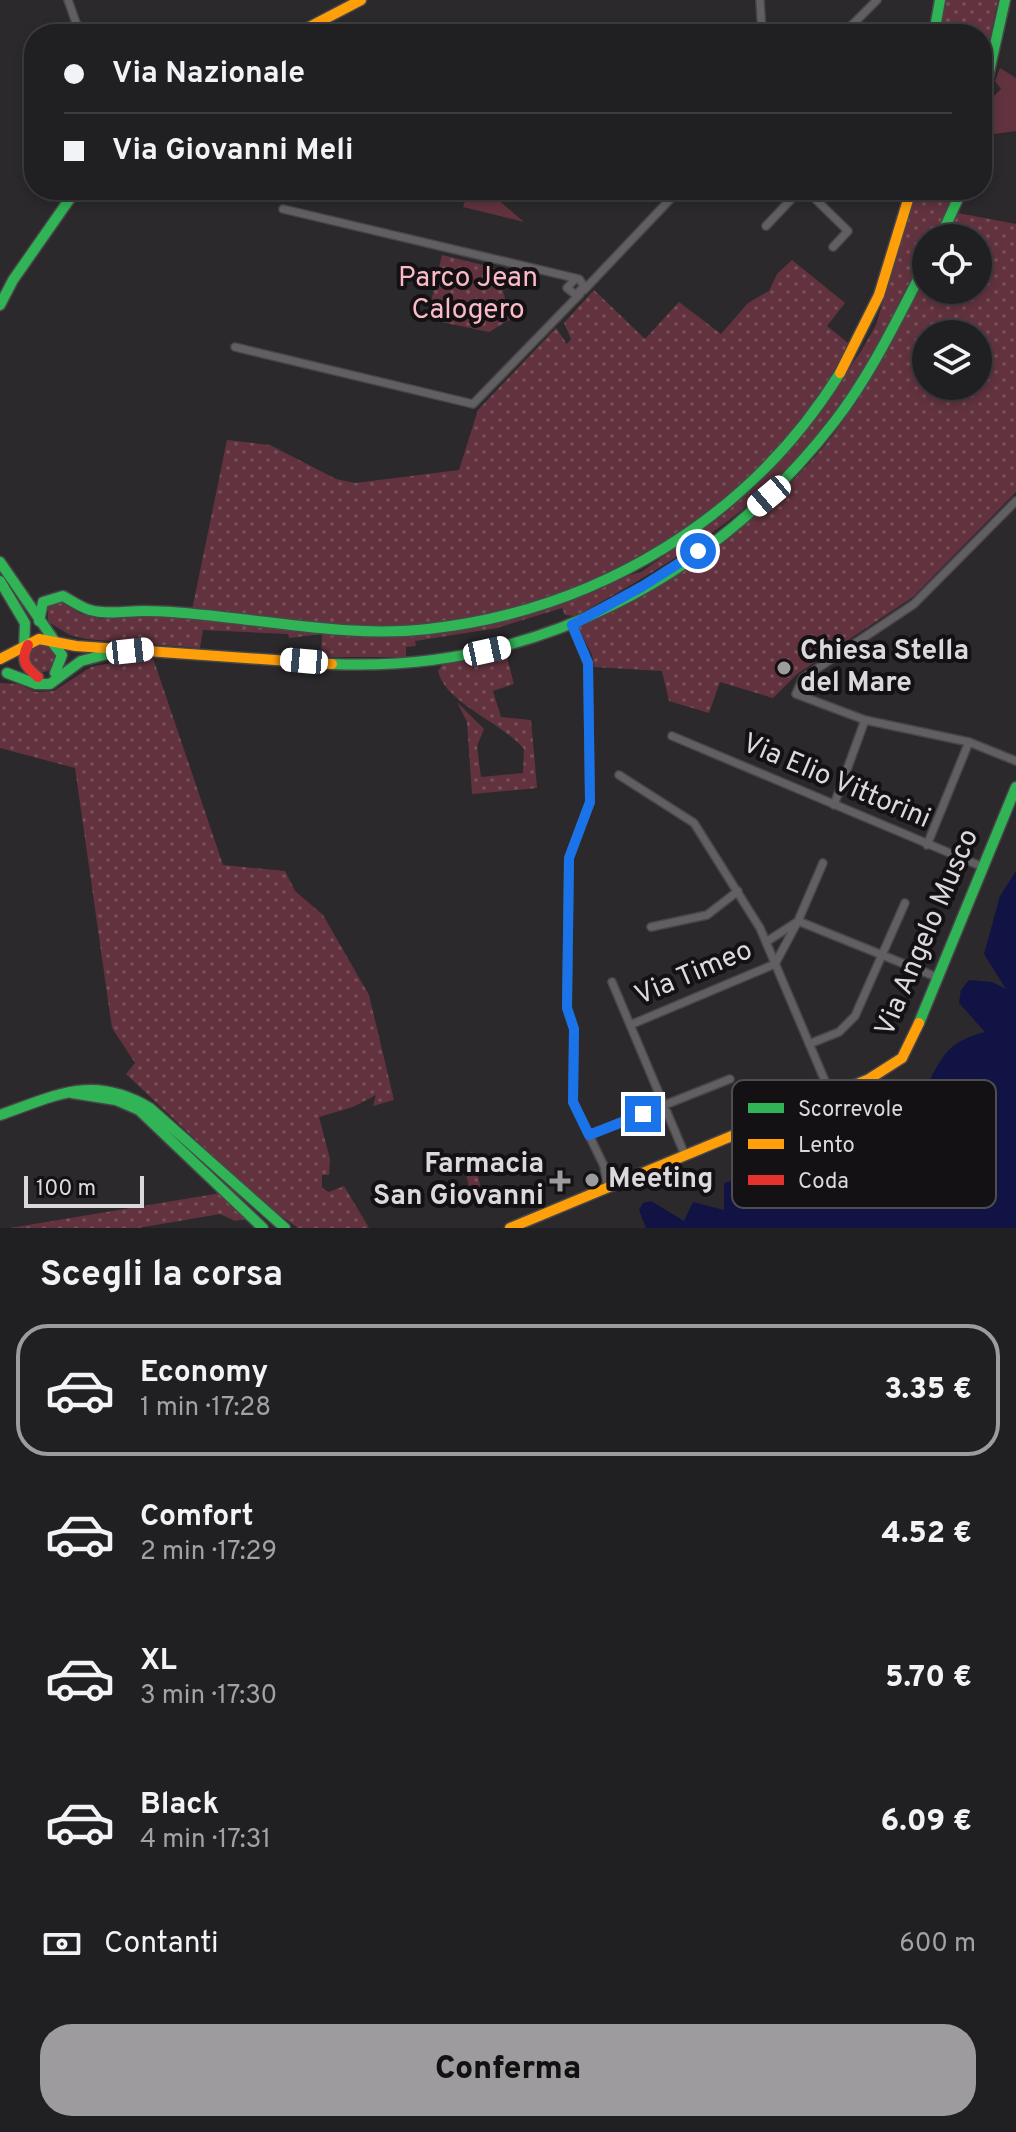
<!DOCTYPE html>
<html lang="it">
<head>
<meta charset="utf-8">
<style>
  :root { --surface:#201f21; --page:#28272a; --text:#f1f3f6; --muted:#a2a2a5; --line:#3d3d3f; --accent:#9e9b9f }
  body { margin:0; font-family:Overpass,sans-serif; background:var(--page); color:var(--text); height:100vh; display:flex; flex-direction:column; font-size:30px; white-space:nowrap }
  * { box-sizing:border-box; margin:0 }
  p { font-size:26px; color:var(--muted) }
  .icon { flex:none; width:44px; height:44px; fill:none; stroke:currentColor; stroke-width:2; stroke-linecap:round; stroke-linejoin:round }
  .map { position:relative; height:1228px; overflow:hidden }
  .sheet { display:flex; flex-direction:column; background:var(--surface); flex:1 }
  .sheet>* { flex:none }
  .hud { position:absolute; left:24px; top:24px; width:968px; height:176px; border-radius:32px; box-shadow:0 4px 12px #0003,0 0 0 2px var(--line); display:grid; align-content:center; height:176px; padding:0 40px; background:var(--surface) }
  .buttons { position:absolute; left:912px; top:224px; display:grid; gap:16px }
  .buttons a { display:grid; place-items:center; width:80px; height:80px; border-radius:50%; background:var(--surface); box-shadow:0 4px 12px #0003,0 0 0 2px var(--line); font-size:40px }
  .scale { position:absolute; left:24px; bottom:20px; width:120px; box-sizing:border-box; padding-left:8px; border:4px solid #dcd9dd; border-top:0; font-size:22px; line-height:28px; white-space:nowrap; color:#dcd9dd; -webkit-text-stroke:6px #131114; paint-order:stroke }
  .end { position:absolute; width:36px; height:36px; margin:-18px; border:10px solid #1a73e8; background:#fff; box-shadow:0 0 0 4px #fff }
  .from { border-radius:50% }
  .car { position:absolute; width:24px; height:48px; margin:-24px -12px; border-radius:10px; box-shadow:0 0 6px 2px #0007; background:linear-gradient(#fff 24%,#345 0 40%,#fff 0 76%,#345 0 86%,#fff 0) }
  .hud b { display:flex; align-items:center; gap:28px; height:76px; font-size:30px }
  .hud b+b { border-top:2px solid var(--line) }
  .hud i { width:20px; height:20px; background:var(--text) }
  ul { padding:0; list-style:none }
  li { display:flex; align-items:center; gap:24px; height:132px; margin:0 16px 12px; padding:0 24px; border:4px solid transparent; border-radius:32px }
  li div { flex:1 }
  li b { display:block; font-size:30px }
  li em { font-style:normal; font-weight:800 }
  li.active { border-color:var(--accent) }
  li>.icon { width:72px; height:72px; stroke-width:1.5 }
  h2 { padding:0 40px; font-size:36px; line-height:96px }
  .pay { display:flex; align-items:center; gap:20px; height:88px; padding:0 40px; font-size:30px }
  .pay p { margin-inline-start:auto }
  .cta { display:flex; gap:16px; margin-top:auto; padding:16px 40px }
  .cta a { flex:1; height:92px; border-radius:32px; background:var(--accent); color:#111; font-size:32px; font-weight:800; line-height:92px; text-align:center }
  .map>svg:first-child { display:block }
  .grass { fill:url(#grass-dots); fill-rule:evenodd }
  .garden { fill:#62333f }
  .water { fill:#121345 }
  .lines { fill:none; stroke-linecap:round; stroke-linejoin:round }
  .street-casing { stroke:#484649; stroke-width:10 }
  .fast-casing { stroke:#484649; stroke-width:13 }
  .slow-casing { stroke:#484649; stroke-width:13 }
  .jam-casing { stroke:#484649; stroke-width:13 }
  .street { stroke:#615f62; stroke-width:7 }
  .fast { stroke:#30b455; stroke-width:10 }
  .slow { stroke:#ff9f0a; stroke-width:10 }
  .jam { stroke:#e5322d; stroke-width:10 }
  .route { stroke:#1a73e8; stroke-width:10 }
  .poi-dot { fill:#9e9b9f; stroke:#131114; stroke-width:3 }
  .labels { text-anchor:middle; dominant-baseline:central; stroke-width:8; stroke-linejoin:round; paint-order:stroke }
  .park-label { font-size:28px; fill:#fcbac7; stroke:#131114 }
  .poi-label { font-size:28px; font-weight:bold; fill:#dcd9dd; stroke:#131114; text-anchor:start }
  .street-label { font-size:28px; fill:#dcd9dd; stroke:#131114 }
  .key { fill:#131114; stroke:#4f4d50; stroke-width:2 }
  .key-label { font-size:22px; fill:#dcd9dd }
</style>
</head>
<body>
<div class="map">
<svg width="1016" height="1228" viewBox="0 0 1016 1228">
  <defs>
    <pattern id="grass-dots" width="8" height="8" patternUnits="userSpaceOnUse" patternTransform="scale(2)"><rect width="8" height="8" fill="#62333f"/><path d="M2 2h.1M6 6h.1" fill="none" stroke="#78505a" stroke-width="1.8" stroke-linecap="round"/></pattern>
  </defs>
  <rect width="100%" height="100%" fill="#2b292c"/>
  <!-- grass -->
  <path class="grass" d="M944,0H998L982,75V34H938Z
    M916,190H955L935,238H926V254C896,310 868,367 831,418C765,508 672,563 576,616L565,615L562,608L497,628L415,641L416,646L406,647V657H321L322,634L289,638L288,634L203,630L200,648L86,639L70,635L48,622V605L61,602L81,614L102,619L152,614L311,631L448,629L641,572L725,513L756,486L789,450L860,353L876,325Z
    M958,213L1016,224V492L913,597L797,674L773,698L720,682L709,713L669,701L662,671L594,667L592,655L578,627C675,571 775,517 841,424C874,378 899,325 926,276V290H978V238H946ZM926,334H978V386H926Z
    M442,255L503,270V291L511,319L489,332L427,319Z
    M792,260L845,303L827,326L848,343C804,453 684,550 576,591C555,599 533,603 511,609C494,614 476,621 458,623C369,635 280,620 192,610L227,440L270,445L336,479L355,483L459,470L478,410L556,328L567,344L571,339L564,323L594,290L645,339L679,302L721,334L748,303L769,291L777,274Z
    M28 658a14 14 0 1 1 28 0a14 14 0 1 1-28 0Z
    M506,654L514,684L493,691L501,717L531,720L537,788L472,794L467,722L457,702L484,729L477,746L481,777L523,773L524,749C503,723 445,703 438,671L444,662Z
    M152,655L223,865L285,871L295,891L323,915L369,995L394,1100L373,1106L376,1095L353,1107L319,1117L330,1159L329,1175H322V1188L329,1192L344,1186L369,1228H298L263,1203L126,1074L135,1063L112,1028L75,768L0,748V683L18,684L36,692L54,691L91,667Z
    M472,1151L481,1189L470,1192L463,1159Z
    M221,1193L246,1215V1219L235,1221L220,1214L138,1228H10Z"/>
  <!-- garden -->
  <path class="garden" d="M1000,68L1016,78V131L986,135L994,96L1001,89L995,81Z
    M468,190H487L524,222L463,207Z"/>
  <!-- water -->
  <path class="water" d="M1016,871V1228H646L639,1210L643,1203L651,1201L684,1221L693,1202L724,1210V1183L766,1171L815,1190L811,1161L817,1146L836,1147L835,1119L862,1123L886,1132C883,1095 892,1088 929,1081C946,1050 950,1042 985,1032L959,1003L961,990L969,980L992,982L1006,989L984,954L1000,896Z"/>
  <g class="lines">
    <defs>
      <path id="street" d="M68,0L80,34
        M760,0L762,34
        M843,34L877,0
        M806,190L848,231L833,247
        M283,209L579,279L584,286L576,295L567,288L575,279
        M766,226L800,190
        M584,290L679,190
        M235,347L473,404L580,294
        M1016,501L914,604L803,678L796,694L865,720L969,742L1016,761
        M572,625L588,663L590,802L569,858L567,1008L574,1029L573,1102L604,1166L608,1188
        M672,736L983,867
        M619,775L694,823L760,928L831,1095
        M834,805L865,720
        M927,845L969,742
        M823,863L798,921L939,978
        M651,927L707,915L738,891
        M766,942L797,922
        M612,982L685,1155
        M630,1025L775,964L798,921
        M809,1044L839,1032L855,1016L905,903
        M589,1135L730,1079"/>
      <path id="fast" d="M934,34L940,0
        M982,103L1005,0
        M940,238L962,190
        M0,305L13,280L76,190
        M0,562L58,646
        M0,581L25,623L24,651
        M39,621L43,602L63,596C72,601 80,607 90,610C107,615 126,611 144,611C170,611 197,614 223,617C290,624 360,637 428,629C598,610 750,518 840,373
        M51,641L62,655L55,673
        M332,664C532,673 713,579 835,421C872,373 898,317 926,264
        M7,673L36,684H50L81,661L111,653
        M919,1023L1016,787
        M72,1093L116,1100L139,1110L263,1228
        M0,1115C57,1095 93,1074 150,1108L285,1228"/>
      <path id="slow" d="M296,34L361,0
        M840,373L879,295L911,190
        M0,659L39,639L76,646L332,664
        M510,1228L869,1079L902,1058L919,1023"/>
      <path id="jam" d="M28,645C20,661 25,666 38,677"/>
    </defs>
    <!-- street casing -->
    <use href="#street" class="street-casing"/>
    <!-- fast casing -->
    <use href="#fast" class="fast-casing"/>
    <!-- slow casing -->
    <use href="#slow" class="slow-casing"/>
    <!-- jam casing -->
    <use href="#jam" class="jam-casing"/>
    <!-- street -->
    <use href="#street" class="street"/>
    <!-- fast -->
    <use href="#fast" class="fast"/>
    <!-- slow -->
    <use href="#slow" class="slow"/>
    <!-- jam -->
    <use href="#jam" class="jam"/>
  </g>
  <g class="lines">
    <!-- route -->
    <path class="route" d="M643,1114L589,1135L573,1102L574,1029L567,1008L569,858L590,802L588,663L572,625L643,586L698,551"/>
  </g>
  <!-- markers -->
  <g class="poi-dot">
    <circle cx="784" cy="668" r="8"/>
    <circle cx="592" cy="1180" r="8"/>
    <path d="M556 1169h8v8h8v8h-8v8h-8v-8h-8v-8h8z"/>
  </g>
  <g class="labels">
    <!-- park labels -->
    <g class="park-label">
      <text x="468" y="279">Parco Jean<tspan x="468" dy="32">Calogero</tspan></text>
    </g>
    <!-- poi labels -->
    <g class="poi-label">
      <text x="800" y="652">Chiesa Stella<tspan x="800" dy="32">del Mare</tspan></text>
      <text x="544" y="1165" text-anchor="end">Farmacia<tspan x="544" dy="32">San Giovanni</tspan></text>
      <text x="608" y="1180">Meeting</text>
    </g>
    <!-- street labels -->
    <g class="street-label">
      <text transform="translate(836 782) rotate(23)">Via Elio Vittorini</text>
      <text transform="translate(928 933) rotate(-67)">Via Angelo Musco</text>
      <text transform="translate(694 974) rotate(-23)">Via Timeo</text>
    </g>
  </g>
  <!-- legend -->
  <rect x="732" y="1080" width="264" height="128" rx="12" class="key"/>
  <rect x="748" y="1103" width="36" height="10" fill="#30b455"/>
  <rect x="748" y="1139" width="36" height="10" fill="#ff9f0a"/>
  <rect x="748" y="1175" width="36" height="10" fill="#e5322d"/>
  <g class="key-label">
    <text x="798" y="1116">Scorrevole</text>
    <text x="798" y="1152">Lento</text>
    <text x="798" y="1188">Coda</text>
  </g>
</svg>
<div class="buttons">
<a><svg class="icon" aria-label="locate" viewBox="0 0 24 24"><circle cx="12" cy="12" r="6"/><path d="M12 2v4M12 18v4M2 12h4M18 12h4"/></svg></a>
<a><svg class="icon" aria-label="layers" viewBox="0 0 24 24"><path d="M12 4l9 5-9 5-9-5zM3 14l9 5 9-5"/></svg></a>
</div>
<div class="scale">100 m</div>
<i class="end from" style="left:698px;top:551px"></i>
<i class="end" style="left:643px;top:1114px"></i>
<i class="car" style="left:769px;top:496px;rotate:230deg"></i>
<i class="car" style="left:130px;top:651px;rotate:84deg"></i>
<i class="car" style="left:487px;top:651px;rotate:78deg"></i>
<i class="car" style="left:304px;top:661px;rotate:275deg"></i>
<div class="hud">
<b><i class="from"></i>Via Nazionale</b>
<b><i></i>Via Giovanni Meli</b>
</div>
</div>
<section class="sheet">
<h2>Scegli la corsa</h2>
<ul>
<li class="active"><svg class="icon" aria-label="car" viewBox="0 0 24 24"><path d="M5 17H2v-5l4-1 3-4h7l3 4 3 1v5h-3M9 17h6M6 11h13"/><circle cx="7" cy="17" r="2"/><circle cx="17" cy="17" r="2"/></svg><div><b>Economy</b><p>1 min · 17:28</p></div><em>3.35 €</em></li>
<li><svg class="icon" aria-label="car" viewBox="0 0 24 24"><path d="M5 17H2v-5l4-1 3-4h7l3 4 3 1v5h-3M9 17h6M6 11h13"/><circle cx="7" cy="17" r="2"/><circle cx="17" cy="17" r="2"/></svg><div><b>Comfort</b><p>2 min · 17:29</p></div><em>4.52 €</em></li>
<li><svg class="icon" aria-label="car" viewBox="0 0 24 24"><path d="M5 17H2v-5l4-1 3-4h7l3 4 3 1v5h-3M9 17h6M6 11h13"/><circle cx="7" cy="17" r="2"/><circle cx="17" cy="17" r="2"/></svg><div><b>XL</b><p>3 min · 17:30</p></div><em>5.70 €</em></li>
<li><svg class="icon" aria-label="car" viewBox="0 0 24 24"><path d="M5 17H2v-5l4-1 3-4h7l3 4 3 1v5h-3M9 17h6M6 11h13"/><circle cx="7" cy="17" r="2"/><circle cx="17" cy="17" r="2"/></svg><div><b>Black</b><p>4 min · 17:31</p></div><em>6.09 €</em></li>
</ul>
<div class="pay"><svg class="icon" aria-label="cash" viewBox="0 0 24 24"><path d="M3 7h18v10H3z"/><circle cx="12" cy="12" r="2"/></svg>Contanti<p>600 m</p></div>
<div class="cta"><a>Conferma</a></div>
</section>
</body>
</html>
